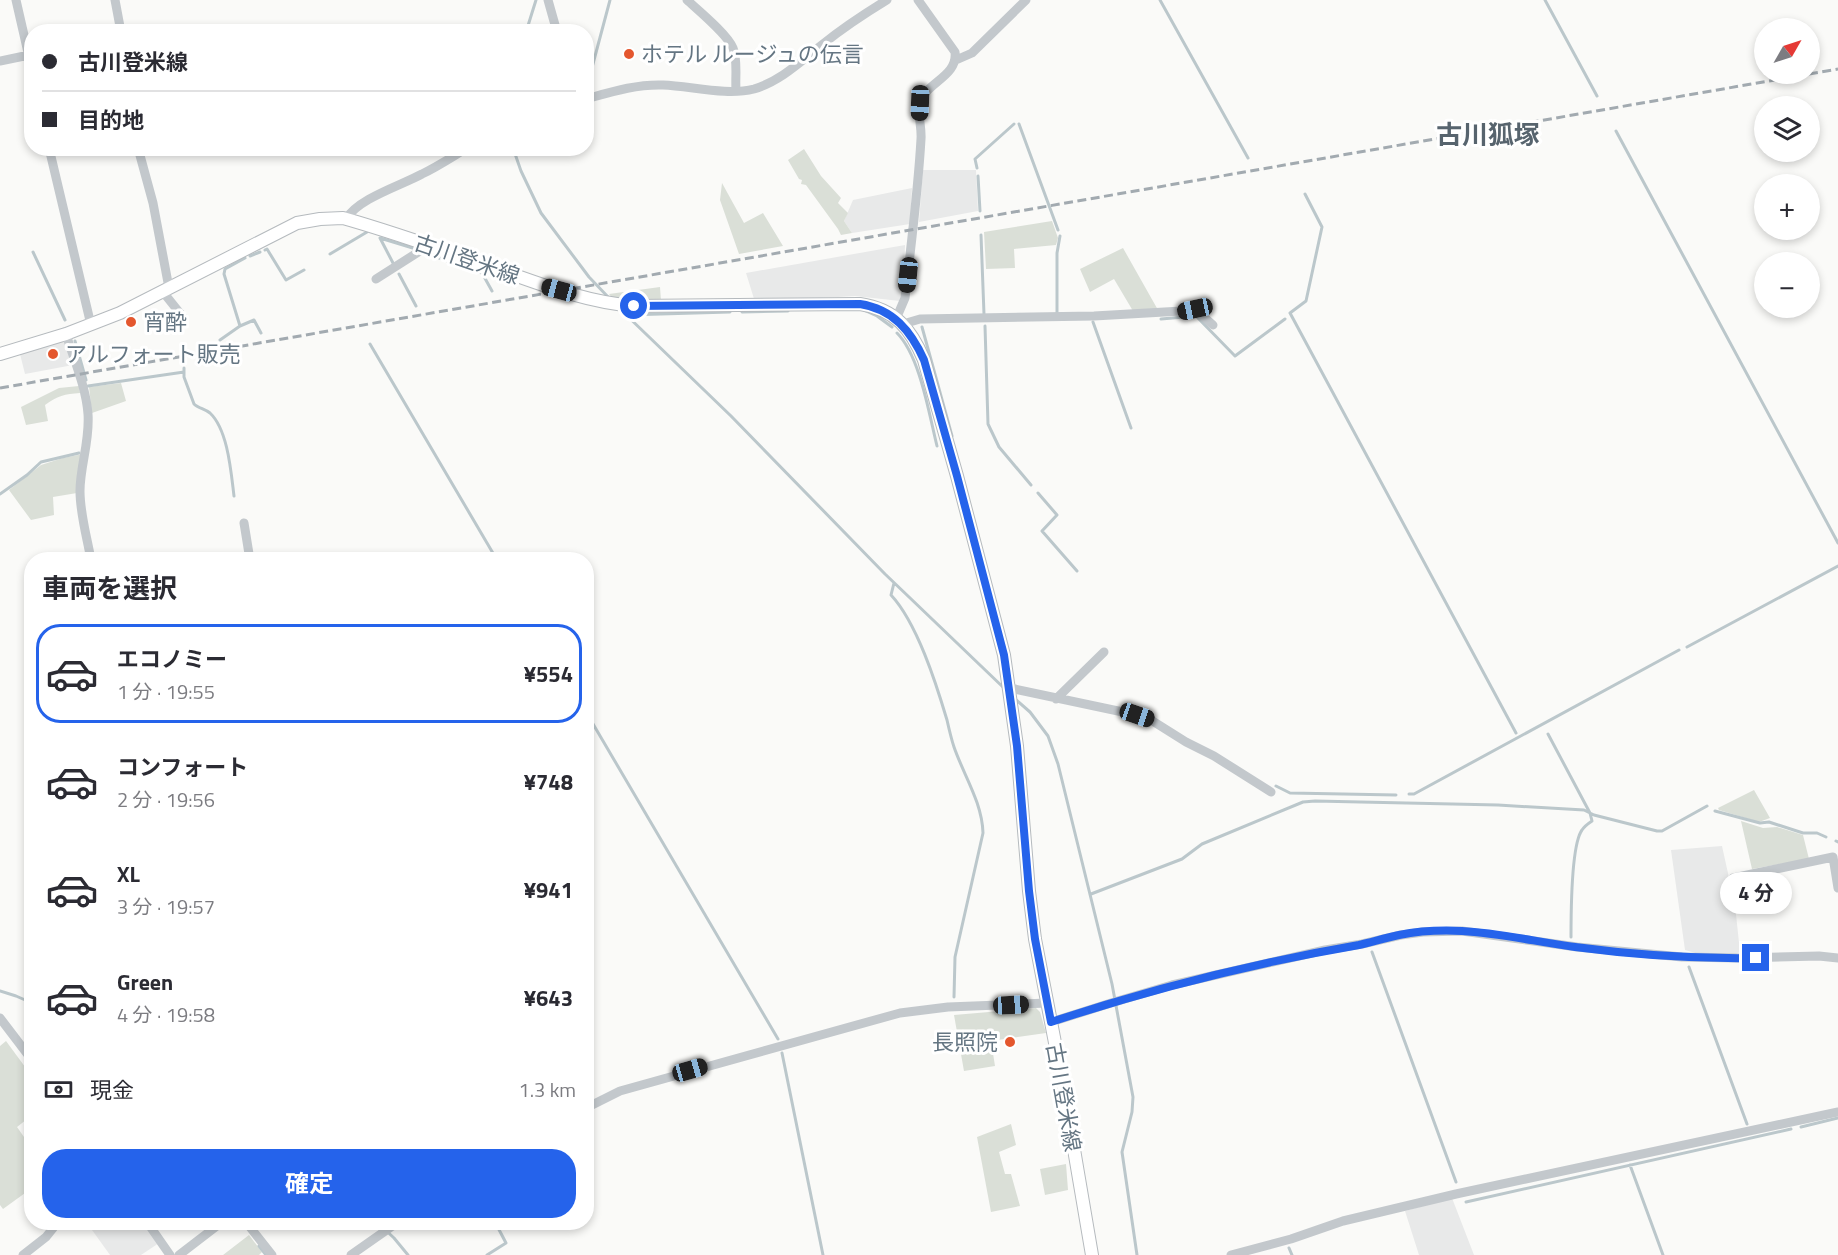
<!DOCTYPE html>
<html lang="ja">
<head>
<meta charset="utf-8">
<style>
  :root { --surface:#fff; --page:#f7f7f7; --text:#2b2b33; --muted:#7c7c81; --line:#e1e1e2; --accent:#2563eb }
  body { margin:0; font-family:"Titillium Web","Noto Sans JP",sans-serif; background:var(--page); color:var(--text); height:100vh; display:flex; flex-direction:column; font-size:22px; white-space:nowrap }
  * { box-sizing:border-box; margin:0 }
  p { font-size:20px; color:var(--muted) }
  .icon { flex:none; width:33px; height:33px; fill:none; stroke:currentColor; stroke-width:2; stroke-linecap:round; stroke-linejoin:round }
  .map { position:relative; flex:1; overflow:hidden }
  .panel { position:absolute; left:24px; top:552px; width:570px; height:678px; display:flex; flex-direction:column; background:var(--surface); border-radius:24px; box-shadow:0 3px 9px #0003 }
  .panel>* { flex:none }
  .guide { position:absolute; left:24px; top:24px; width:570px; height:132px; border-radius:24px; box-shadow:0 3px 9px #0003; display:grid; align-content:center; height:132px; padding:0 18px; background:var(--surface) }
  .needle { width:39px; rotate:51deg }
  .fabs { position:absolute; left:1754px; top:18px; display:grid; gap:12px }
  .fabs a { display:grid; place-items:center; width:66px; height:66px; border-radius:50%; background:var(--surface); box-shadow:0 3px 9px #0003; font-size:30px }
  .end { position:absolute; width:27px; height:27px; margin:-14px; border:8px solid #2563eb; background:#fff; box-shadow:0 0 0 3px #fff }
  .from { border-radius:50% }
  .bubble { position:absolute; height:42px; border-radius:21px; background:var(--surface); box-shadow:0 3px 9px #0003; font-size:20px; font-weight:700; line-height:42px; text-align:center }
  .car { position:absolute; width:18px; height:36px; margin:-18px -9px; border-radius:8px; box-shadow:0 0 4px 2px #0007; background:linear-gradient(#222 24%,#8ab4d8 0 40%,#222 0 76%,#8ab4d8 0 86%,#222 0) }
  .guide b { display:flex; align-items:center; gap:21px; height:57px; font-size:22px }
  .guide b+b { border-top:2px solid var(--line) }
  .guide i { width:15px; height:15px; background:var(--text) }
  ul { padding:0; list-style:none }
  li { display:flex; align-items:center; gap:18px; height:99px; margin:0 12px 9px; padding:0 6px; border:3px solid transparent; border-radius:24px }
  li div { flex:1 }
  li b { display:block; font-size:22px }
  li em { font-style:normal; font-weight:700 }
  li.on { border-color:var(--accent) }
  li>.icon { width:54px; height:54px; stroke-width:1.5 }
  h2 { padding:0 18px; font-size:27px; line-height:72px }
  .pay { display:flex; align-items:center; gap:15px; height:66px; padding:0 18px; font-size:22px }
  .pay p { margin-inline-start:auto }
  .action { display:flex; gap:12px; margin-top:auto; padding:12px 18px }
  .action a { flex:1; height:69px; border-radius:24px; background:var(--accent); color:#fff; font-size:24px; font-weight:700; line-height:69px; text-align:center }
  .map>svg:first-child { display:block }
  .built { fill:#e8e9e9 }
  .green { fill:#dadfd7 }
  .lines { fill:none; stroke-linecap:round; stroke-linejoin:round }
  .stream { stroke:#bbc7cb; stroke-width:3 }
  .major-casing { stroke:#b5babe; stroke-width:14 }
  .minor { stroke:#c3c8cc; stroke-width:9 }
  .major { stroke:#fff; stroke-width:12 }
  .rail { stroke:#a2aab0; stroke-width:3; stroke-dasharray:9 4.5; stroke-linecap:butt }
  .route { stroke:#2563eb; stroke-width:8 }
  .poi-dot { fill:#e4572e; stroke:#fff; stroke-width:2 }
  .labels { text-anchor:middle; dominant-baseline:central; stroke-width:6; stroke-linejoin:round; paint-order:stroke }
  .poi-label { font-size:22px; fill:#657683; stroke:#fff; text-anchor:start }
  .street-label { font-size:22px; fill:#657683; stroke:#fff }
  .quarter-label { font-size:26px; font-weight:bold; fill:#57646e; stroke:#fff }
</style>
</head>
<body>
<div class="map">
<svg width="1838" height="1255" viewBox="0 0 1838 1255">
  <rect width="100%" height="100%" fill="#fafaf8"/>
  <!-- built -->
  <path class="built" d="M923,170H976L978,211L919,222Z
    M912,188L910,224L852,233L844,221L853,200Z
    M905,245L904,282L900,301L855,296L755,302L746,273Z
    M62,341L66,344L73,365L25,374L20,354Z
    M1722,846L1735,905L1740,952L1736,954H1699L1685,950L1671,850Z
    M1452,1198L1474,1255H1419L1405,1211Z
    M87,1223H144L159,1243L141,1255H110Z"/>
  <!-- green -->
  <path class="green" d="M804,149L821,176L841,198L838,203L848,213L844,221L852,233L841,235L838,229L806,185L801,184L802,180L799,179L788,160Z
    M722,183L744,223L763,213L783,246L739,254L720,200Z
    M1052,221L1058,238L1056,245L1014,249L1015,268L986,269L984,232Z
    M1123,248L1158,310L1133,311L1114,279L1090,292L1080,269Z
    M660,287L661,301H615L609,294Z
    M121,383L126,401L92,413L89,387Z
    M79,386L80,393C65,394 57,396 45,405L48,421L26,425L21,407L59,388Z
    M83,454L77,493L53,497L54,515L31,520L9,490L41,465L63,458Z
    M1754,790L1770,818L1759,822L1719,810L1718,808Z
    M1741,821L1763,828L1777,827L1803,835L1809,859L1752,869Z
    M1036,1008L1040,1012L1046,1033L991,1041L995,1066L964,1071L954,1015Z
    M6,1041L31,1075V1116L17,1127L31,1147L32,1188L3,1209L0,1205V1046Z
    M1011,1124L1016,1145L999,1152L1005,1174H1011L1020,1206L991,1212L977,1137Z
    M1066,1164L1068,1190L1045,1195L1040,1169Z
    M249,1235L262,1252L259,1255H223Z"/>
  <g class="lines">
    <!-- stream -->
    <path class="stream" d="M1160,0L1248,158
      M1545,0L1597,96
      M526,32L536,0
      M586,90L610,0
      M1019,124L1058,230
      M1616,131L1838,543
      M513,148L521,171L541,213L589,277L610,299
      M977,168L975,159L1014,124
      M978,176L980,211
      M1305,194L1322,227L1306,301L1290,313L1516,733
      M981,235L984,314
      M265,250L267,249L286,280L304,270
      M33,252L65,320
      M425,253L482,273L492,291
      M330,254L367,232
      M250,256L260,252
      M393,263L380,238L416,249
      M399,274L416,306
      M619,308L731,416L885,574L1005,689
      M866,311L877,316L892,327
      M742,312L788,311
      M1057,314V253L1060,236
      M626,315L730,312
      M1161,319L1196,316L1235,356L1285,319
      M1093,322L1131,428
      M240,326L224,274L225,269L245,258
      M985,326L988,424L999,447L1031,485
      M922,327L952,436
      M897,333C920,356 929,414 937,446
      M220,340L240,326L254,320L261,333
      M75,341L86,380
      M370,344L497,560
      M184,368V377L194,404C198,408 205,409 210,413C228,430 231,472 234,496
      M88,386L184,372
      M1038,493L1057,515L1042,531L1077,571
      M0,494L27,475L41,462L79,453
      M894,583L891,595C917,623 936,683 947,720C949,729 951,738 954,747C964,776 982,802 983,833L955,957L954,997
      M1687,647L1838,566
      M1014,698L1030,712L1048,736L1058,764L1112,984L1133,1097L1132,1112L1122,1152L1137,1255
      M586,712L778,1039
      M1548,734L1590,813L1592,821C1589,823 1584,827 1582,830C1571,845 1571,916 1571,937
      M1276,786L1290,793L1396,795
      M1409,794H1414L1679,650
      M1715,811L1760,823L1769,822L1803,833H1817L1826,837
      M1836,841L1838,842
      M1091,894L1182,859L1202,844L1303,802L1315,801L1498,805L1584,810L1594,815L1657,831H1662L1707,806
      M1372,952L1456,1182
      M1689,967L1747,1124
      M0,991L16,996L32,1003
      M782,1053L823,1255
      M1801,1127L1838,1118
      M1630,1165L1663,1255
      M1466,1202L1791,1129
      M377,1222L394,1238L408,1255
      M259,1246L266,1255
      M1289,1248L1292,1255
      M487,1255L506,1243L495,1222"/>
    <defs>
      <path id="major" d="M0,354L66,334L120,313L297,223L320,219L343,218C393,232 443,250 492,267C538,283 584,302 634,306L860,304C895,309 911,329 924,360L957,476L1004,655L1017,746L1029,891L1035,939L1062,1079L1092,1255"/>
    </defs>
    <!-- major casing -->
    <use href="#major" class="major-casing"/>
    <!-- minor -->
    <path class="minor" d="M16,0L32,70
      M115,0L121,32
      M548,0L557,32
      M687,0C699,11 727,34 733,48C738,60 735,77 736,90
      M956,60L972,53L1026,0
      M0,61L29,55
      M586,99C611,92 636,84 663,85C691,86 726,96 754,89C781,81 801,61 823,44C843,28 864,14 887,0
      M49,148L91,325
      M138,148L153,203L169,288
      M346,219C359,198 400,186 422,174C437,167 452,157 467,148
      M376,279L420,251L423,244
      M163,292L183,317
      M896,319L905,298C911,245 918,192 921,139C922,127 917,114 920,102C927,82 958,76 955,52L918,0
      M903,324L920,319L1094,316L1182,311L1195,309L1213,325
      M66,334C74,360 86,387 88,414C90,441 80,466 80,491C80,514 87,537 91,560
      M244,523L250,560
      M1010,688L1137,715L1151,720L1186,742L1214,756L1271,792
      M1056,699L1104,652
      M1733,878L1833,857L1838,888
      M0,1018L32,1060
      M1051,1022L1111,1003L1172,985L1325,950L1362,944L1401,935L1423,932L1462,931L1577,947L1682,957L1739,958L1819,956L1838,958
      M586,1108L620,1091L900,1013L948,1007L1047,1003
      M147,1222L170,1255
      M246,1222L272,1255
      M23,1255L46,1237L54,1227
      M179,1255L222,1222
      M351,1255L398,1222
      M1231,1255L1291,1239L1343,1221L1456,1194L1838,1112"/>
    <!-- major -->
    <use href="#major" class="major"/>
    <!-- rail -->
    <path class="rail" d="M0,388L1838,69"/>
  </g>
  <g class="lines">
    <!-- route -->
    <path class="route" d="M634,306L860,304C893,309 911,331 924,360L957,476L1004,655L1017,746L1029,891L1035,939L1051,1022C1151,989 1254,963 1359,945C1372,942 1385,938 1399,935C1419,931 1442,930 1462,931C1500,933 1537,942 1575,947C1635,955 1695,959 1756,958"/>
  </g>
  <!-- markers -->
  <g class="poi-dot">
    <circle cx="629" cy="54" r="6"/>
    <circle cx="131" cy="322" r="6"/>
    <circle cx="53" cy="354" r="6"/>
    <circle cx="1010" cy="1042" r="6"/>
  </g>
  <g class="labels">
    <!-- poi labels -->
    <g class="poi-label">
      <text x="641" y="54">ホテル ルージュの伝言</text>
      <text x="143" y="322">宵酔</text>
      <text x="65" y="354">アルフォート販売</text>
      <text x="998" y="1042" text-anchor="end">長照院</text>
    </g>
    <!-- street labels -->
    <g class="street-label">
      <text transform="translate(467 259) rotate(19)">古川登米線</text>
      <text transform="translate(1064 1097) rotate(80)">古川登米線</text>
    </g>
    <!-- quarter labels -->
    <g class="quarter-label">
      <text x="1488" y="134">古川狐塚</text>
    </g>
  </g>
</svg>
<div class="fabs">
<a><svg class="needle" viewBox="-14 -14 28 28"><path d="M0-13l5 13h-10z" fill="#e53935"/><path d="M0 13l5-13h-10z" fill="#7c7c81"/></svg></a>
<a><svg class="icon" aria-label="layers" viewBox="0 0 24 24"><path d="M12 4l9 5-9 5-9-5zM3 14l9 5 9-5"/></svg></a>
<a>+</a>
<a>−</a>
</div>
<i class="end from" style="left:634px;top:306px"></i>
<i class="end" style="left:1756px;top:958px"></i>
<div class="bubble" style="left:1720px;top:872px;width:72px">4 分</div>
<i class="car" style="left:920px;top:103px;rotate:182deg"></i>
<i class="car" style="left:908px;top:275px;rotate:186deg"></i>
<i class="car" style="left:559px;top:290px;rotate:285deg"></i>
<i class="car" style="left:1195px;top:309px;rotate:258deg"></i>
<i class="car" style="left:1137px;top:715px;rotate:109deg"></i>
<i class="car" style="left:1011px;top:1005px;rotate:87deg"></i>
<i class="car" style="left:690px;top:1070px;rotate:74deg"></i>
<div class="guide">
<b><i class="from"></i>古川登米線</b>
<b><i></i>目的地</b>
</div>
<section class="panel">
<h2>車両を選択</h2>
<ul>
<li class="on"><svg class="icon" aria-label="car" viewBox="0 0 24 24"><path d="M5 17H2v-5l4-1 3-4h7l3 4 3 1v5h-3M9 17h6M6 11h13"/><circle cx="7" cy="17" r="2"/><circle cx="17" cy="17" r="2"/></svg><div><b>エコノミー</b><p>1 分 · 19:55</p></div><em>¥554</em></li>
<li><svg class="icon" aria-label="car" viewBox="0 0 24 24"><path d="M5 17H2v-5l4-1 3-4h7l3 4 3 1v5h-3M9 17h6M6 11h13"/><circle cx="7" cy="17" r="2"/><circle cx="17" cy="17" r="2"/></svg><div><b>コンフォート</b><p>2 分 · 19:56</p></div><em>¥748</em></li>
<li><svg class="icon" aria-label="car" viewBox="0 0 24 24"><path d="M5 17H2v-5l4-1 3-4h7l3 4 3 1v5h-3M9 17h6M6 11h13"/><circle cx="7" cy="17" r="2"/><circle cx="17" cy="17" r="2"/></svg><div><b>XL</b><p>3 分 · 19:57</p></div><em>¥941</em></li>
<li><svg class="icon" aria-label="car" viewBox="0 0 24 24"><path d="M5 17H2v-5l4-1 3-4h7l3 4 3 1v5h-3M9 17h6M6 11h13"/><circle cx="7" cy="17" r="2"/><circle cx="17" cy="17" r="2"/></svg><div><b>Green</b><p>4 分 · 19:58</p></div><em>¥643</em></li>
</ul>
<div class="pay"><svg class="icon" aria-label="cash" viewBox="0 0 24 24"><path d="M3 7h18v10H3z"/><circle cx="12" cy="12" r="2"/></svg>現金<p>1.3 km</p></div>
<div class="action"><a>確定</a></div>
</section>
</div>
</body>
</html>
